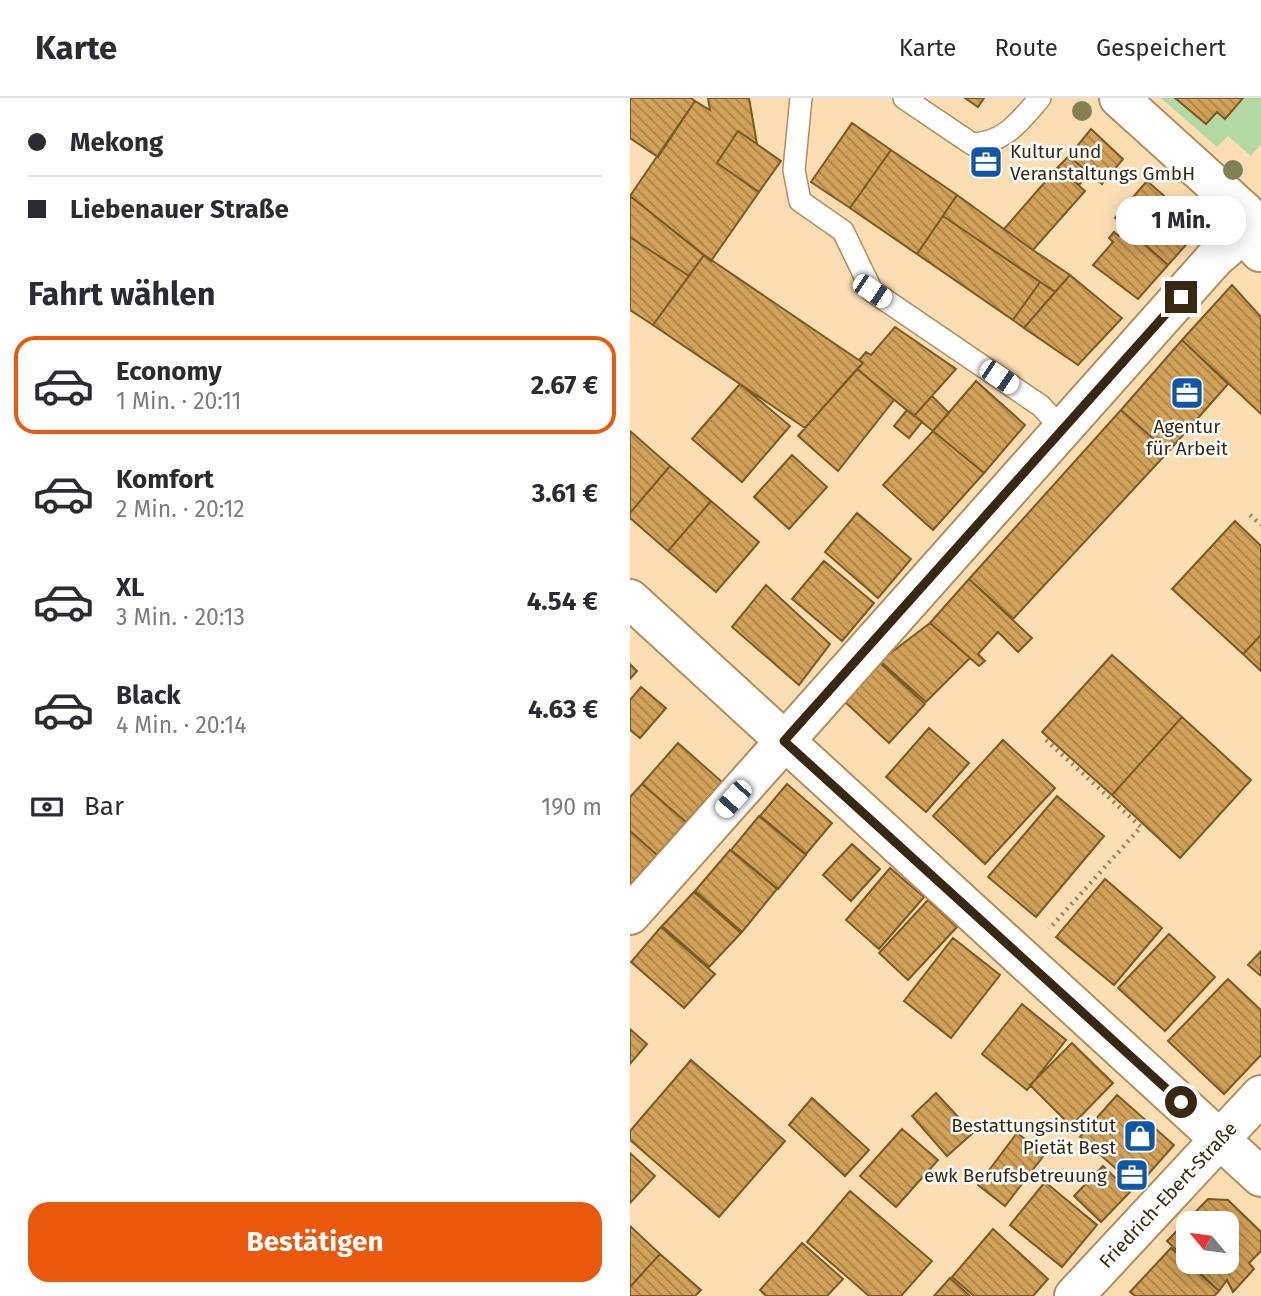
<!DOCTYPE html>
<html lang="de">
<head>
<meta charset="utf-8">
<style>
  :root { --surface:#fff; --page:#f7f7f7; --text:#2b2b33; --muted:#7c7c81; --line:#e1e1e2; --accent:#ea580c }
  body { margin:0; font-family:"Fira Sans",sans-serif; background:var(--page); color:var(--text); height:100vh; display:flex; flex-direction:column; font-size:26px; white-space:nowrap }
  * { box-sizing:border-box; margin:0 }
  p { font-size:23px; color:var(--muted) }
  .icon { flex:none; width:38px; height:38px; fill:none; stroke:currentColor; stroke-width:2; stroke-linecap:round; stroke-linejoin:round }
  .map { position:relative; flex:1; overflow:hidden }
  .panel { display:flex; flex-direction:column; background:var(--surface); width:630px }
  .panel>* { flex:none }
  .guide { display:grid; align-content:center; height:154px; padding:0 28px; background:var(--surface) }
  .needle { width:46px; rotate:299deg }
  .controls { position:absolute; left:546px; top:1113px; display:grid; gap:14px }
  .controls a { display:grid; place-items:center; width:63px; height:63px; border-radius:14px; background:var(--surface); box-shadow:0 4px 18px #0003; font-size:35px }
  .end { position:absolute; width:32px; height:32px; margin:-16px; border:9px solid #372812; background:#fff; box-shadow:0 0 0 4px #fff }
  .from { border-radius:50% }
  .bubble { position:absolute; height:49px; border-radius:21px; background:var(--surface); box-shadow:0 4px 18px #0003; font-size:23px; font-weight:700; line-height:49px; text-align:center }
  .car { position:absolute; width:21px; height:42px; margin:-21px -10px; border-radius:9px; box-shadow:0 0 5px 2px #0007; background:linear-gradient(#fff 24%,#345 0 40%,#fff 0 76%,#345 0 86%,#fff 0) }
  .guide b { display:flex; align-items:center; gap:24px; height:66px; font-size:26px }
  .guide b+b { border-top:2px solid var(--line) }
  .guide i { width:18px; height:18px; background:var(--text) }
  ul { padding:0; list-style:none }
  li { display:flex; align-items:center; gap:21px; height:98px; margin:0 14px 10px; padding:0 14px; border:4px solid transparent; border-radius:21px }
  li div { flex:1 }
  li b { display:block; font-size:26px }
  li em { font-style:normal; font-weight:700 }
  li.active { border-color:var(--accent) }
  li>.icon { width:63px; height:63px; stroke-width:1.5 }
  h2 { padding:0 28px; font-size:32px; line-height:84px }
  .pay { display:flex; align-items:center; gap:18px; height:77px; padding:0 28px; font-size:26px }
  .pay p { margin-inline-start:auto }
  .action { display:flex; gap:14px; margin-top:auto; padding:14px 28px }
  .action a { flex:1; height:80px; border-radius:21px; background:var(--accent); color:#fff; font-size:28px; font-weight:700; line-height:80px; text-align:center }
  header { display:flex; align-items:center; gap:42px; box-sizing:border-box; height:98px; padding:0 35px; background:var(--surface); border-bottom:2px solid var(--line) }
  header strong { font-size:33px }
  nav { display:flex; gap:38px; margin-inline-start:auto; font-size:24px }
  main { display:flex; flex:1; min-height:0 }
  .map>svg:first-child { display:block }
  .garden { fill:#b4d8a2 }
  .building { fill:url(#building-back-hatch); stroke:#7c5a26; stroke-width:2; fill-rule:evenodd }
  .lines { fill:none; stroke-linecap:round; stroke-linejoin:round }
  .lane-casing { stroke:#b28e5a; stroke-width:24 }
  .street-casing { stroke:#b28e5a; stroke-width:42 }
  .secondary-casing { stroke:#b28e5a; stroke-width:42 }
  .path { stroke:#998261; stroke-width:4.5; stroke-dasharray:2 5; stroke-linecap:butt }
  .lane { stroke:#fff; stroke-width:21 }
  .street { stroke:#fff; stroke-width:38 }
  .secondary { stroke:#fff; stroke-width:38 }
  .tree { fill:#808253 }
  .route { stroke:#372812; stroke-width:9 }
  .labels { text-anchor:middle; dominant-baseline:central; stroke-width:5; stroke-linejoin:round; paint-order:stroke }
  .poi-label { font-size:19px; fill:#372812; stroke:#fff; text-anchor:end }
  .street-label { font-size:19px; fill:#372812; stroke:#fff }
</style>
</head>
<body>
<header>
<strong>Karte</strong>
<nav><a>Karte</a><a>Route</a><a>Gespeichert</a></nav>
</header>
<main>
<section class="panel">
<div class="guide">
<b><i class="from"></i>Mekong</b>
<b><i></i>Liebenauer Straße</b>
</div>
<h2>Fahrt wählen</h2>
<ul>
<li class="active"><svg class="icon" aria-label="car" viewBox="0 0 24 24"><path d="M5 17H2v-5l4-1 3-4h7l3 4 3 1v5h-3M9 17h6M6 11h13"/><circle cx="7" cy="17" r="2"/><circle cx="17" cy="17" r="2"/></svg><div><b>Economy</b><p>1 Min. · 20:11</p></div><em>2.67 €</em></li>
<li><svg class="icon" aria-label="car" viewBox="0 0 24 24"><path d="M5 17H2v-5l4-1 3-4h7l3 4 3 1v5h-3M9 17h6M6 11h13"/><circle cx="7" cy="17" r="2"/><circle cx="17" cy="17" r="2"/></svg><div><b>Komfort</b><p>2 Min. · 20:12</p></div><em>3.61 €</em></li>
<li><svg class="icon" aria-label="car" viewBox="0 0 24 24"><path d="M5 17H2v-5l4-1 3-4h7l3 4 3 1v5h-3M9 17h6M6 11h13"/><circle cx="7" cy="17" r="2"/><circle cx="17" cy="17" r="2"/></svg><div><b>XL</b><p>3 Min. · 20:13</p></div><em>4.54 €</em></li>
<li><svg class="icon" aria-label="car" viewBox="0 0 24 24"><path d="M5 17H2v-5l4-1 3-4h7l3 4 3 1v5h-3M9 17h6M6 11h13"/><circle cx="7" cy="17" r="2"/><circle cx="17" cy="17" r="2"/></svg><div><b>Black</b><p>4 Min. · 20:14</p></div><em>4.63 €</em></li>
</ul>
<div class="pay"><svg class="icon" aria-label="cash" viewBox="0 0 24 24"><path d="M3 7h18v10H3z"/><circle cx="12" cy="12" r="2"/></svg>Bar<p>190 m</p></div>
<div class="action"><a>Bestätigen</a></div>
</section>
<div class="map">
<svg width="631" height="1198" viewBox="0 0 631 1198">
  <defs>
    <pattern id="building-back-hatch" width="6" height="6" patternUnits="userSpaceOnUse" patternTransform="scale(1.75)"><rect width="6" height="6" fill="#d2a15a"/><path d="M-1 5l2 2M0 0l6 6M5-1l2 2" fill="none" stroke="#ab8349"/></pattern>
  </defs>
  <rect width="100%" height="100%" fill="#fddeb3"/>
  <!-- garden -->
  <path class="garden" d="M531,0H545L576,26L587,14L596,21L613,0H631V46L621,58L598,38L587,49Z"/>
  <!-- building -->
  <path class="building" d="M0,0H61L65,3L28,59L0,40Z
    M78,0H119L127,46L108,33L87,65L129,94L81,163L0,98L65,3L80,12Z
    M335,0H354L348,9Z
    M545,0H613L595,21L587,14L576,26Z
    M222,25L261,52L220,110L181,84Z
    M461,31L493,61L472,86L439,58Z
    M108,33L151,63L129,94L87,65Z
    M261,52L327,97L287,156L220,110Z
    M439,58L459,75L449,87L428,69Z
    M428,69L455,93L403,152L374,131Z
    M517,83L571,130L538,167L485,120Z
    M327,97L403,152L440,177L425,194L313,118Z
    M0,98L74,157L59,178L0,139Z
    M313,118L410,184L383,222L287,156Z
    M496,130L538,167L508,201L463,167L483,144L479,140L484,134L489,138Z
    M0,139L59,178L23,227L0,212Z
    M74,157L233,265L175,330L23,227Z
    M440,177L492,220L448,267L394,230Z
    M410,184L425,194L394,230L383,222Z
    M602,187L631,219V316L552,242Z
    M265,229L326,271L284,318L227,271L233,265L229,262L236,254L241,257Z
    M552,242L598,286L538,354L491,312Z
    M227,271L264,302L208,373L168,338Z
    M346,283L395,327L354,375L303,333Z
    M110,286L160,328L112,384L62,341Z
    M302,298L319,315L303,333L284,318Z
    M277,312L292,324L279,340L264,328Z
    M491,312L538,354L383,521L339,481Z
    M0,333L40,368L0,415Z
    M303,333L354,375L303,432L253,387Z
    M162,357L197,389L159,431L124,399Z
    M40,368L81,403L38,453L0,420V415Z
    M81,403L129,444L86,494L38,453Z
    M227,415L281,461L248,500L195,454Z
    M605,423L631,448V537L613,556L542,491Z
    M194,463L244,505L212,543L162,501Z
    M339,481L402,540L388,554L368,534L348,556L355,563L349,568L300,525Z
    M136,487L200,546L169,587L102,529Z
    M300,525L340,560L296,604L250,563Z
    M631,537V573L613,556Z
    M482,557L552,619L482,697L412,634Z
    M249,564L295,606L259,645L213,602Z
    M0,566L7,573L0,581Z
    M11,589L36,610L10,640L0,632V602Z
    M552,619L621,682L550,760L482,697Z
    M299,630L339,665L296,714L256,679Z
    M373,642L425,690L355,766L303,718Z
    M48,645L92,684L56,724L12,686Z
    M12,686L56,724L27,757L0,733V699Z
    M157,686L202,725L176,756L130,718Z
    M427,698L474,738L406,819L358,779Z
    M129,718L176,757L148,791L101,752Z
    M0,733L27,757L0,787Z
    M222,746L250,771L221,803L193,777Z
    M100,752L147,791L112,834L65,793Z
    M260,770L294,799L249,851L216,822Z
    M475,781L532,830L484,887L426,839Z
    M64,794L111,835L79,869L32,828Z
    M298,802L327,829L278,882L249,855Z
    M31,829L85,876L54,910L1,864Z
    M539,836L585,879L535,933L488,890Z
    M323,840L370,877L321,940L274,903Z
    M631,853V878L618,867Z
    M598,881L631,912V957L594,996L538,943Z
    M392,906L436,942L397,992L352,956Z
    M0,931L17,946L0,966Z
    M442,945L483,985L441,1028L400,987Z
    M61,962L155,1043L89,1119L0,1042V1033Z
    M306,995L343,1035L317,1058L282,1018Z
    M487,997L544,1047L507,1089L450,1039Z
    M182,1000L239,1052L215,1078L159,1027Z
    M272,1031L308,1062L266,1109L230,1078Z
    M387,1035L415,1056L375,1108L348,1087Z
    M0,1055L25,1078L0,1105Z
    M473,1068L500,1094L471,1124L444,1098Z
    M415,1084L467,1127L432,1169L380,1127Z
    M220,1093L302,1163L271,1198H239L177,1144Z
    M578,1101L598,1102L631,1134V1153L619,1165L624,1171L603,1194L597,1182L589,1193L537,1143ZM558,1125H597V1164H558Z
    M0,1128L30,1156L0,1189Z
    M363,1131L418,1181L403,1198H344L322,1179Z
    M172,1145L213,1181L197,1198H136L130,1192Z
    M541,1150L589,1193L584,1198H505L500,1194Z
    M30,1156L71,1192L65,1198H0V1189Z
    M320,1180L340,1198H304Z"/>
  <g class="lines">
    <defs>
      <path id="lane" d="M171,0L164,72L170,103L213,133L242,193L411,308L433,332
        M274,0L342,46C375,45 390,23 410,0"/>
      <path id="street" d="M489,0L614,113V135L630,154
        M0,501L631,1079
        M0,817L584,161L614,135"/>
      <path id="secondary" d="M444,1198L631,997"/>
    </defs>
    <!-- lane casing -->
    <use href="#lane" class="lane-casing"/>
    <!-- street casing -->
    <use href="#street" class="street-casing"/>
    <!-- secondary casing -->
    <use href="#secondary" class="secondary-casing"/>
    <!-- path -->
    <path class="path" d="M620,417L631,427
      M416,642L511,729L419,831"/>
    <!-- lane -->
    <use href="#lane" class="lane"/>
    <!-- street -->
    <use href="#street" class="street"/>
    <!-- secondary -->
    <use href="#secondary" class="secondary"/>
  </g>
  <!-- trees -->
  <g class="tree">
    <circle cx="452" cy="13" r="10"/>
    <circle cx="603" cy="72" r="10"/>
    <circle cx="574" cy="109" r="10"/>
  </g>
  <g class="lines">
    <!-- route -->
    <path class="route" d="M551,199L154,643L551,1004"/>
  </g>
  <!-- icons -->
  <defs>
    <symbol id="office-square" viewBox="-11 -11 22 22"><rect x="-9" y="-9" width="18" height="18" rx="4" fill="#0f57a7" stroke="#fff"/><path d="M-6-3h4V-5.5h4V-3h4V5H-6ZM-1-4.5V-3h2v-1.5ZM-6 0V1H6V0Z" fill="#fff"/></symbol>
    <symbol id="shop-square" viewBox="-11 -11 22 22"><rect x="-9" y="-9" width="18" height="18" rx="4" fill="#0f57a7" stroke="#fff"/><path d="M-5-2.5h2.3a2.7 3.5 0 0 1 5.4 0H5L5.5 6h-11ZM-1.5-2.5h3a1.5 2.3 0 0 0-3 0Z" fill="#fff"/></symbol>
  </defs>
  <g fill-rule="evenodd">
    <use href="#office-square" x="337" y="45" width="38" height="38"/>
    <use href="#office-square" x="538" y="276" width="38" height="38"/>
    <use href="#shop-square" x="491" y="1019" width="38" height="38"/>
    <use href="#office-square" x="483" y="1058" width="38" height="38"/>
  </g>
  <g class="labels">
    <!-- poi labels -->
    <g class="poi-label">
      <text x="380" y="53" text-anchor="start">Kultur und<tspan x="380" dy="22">Veranstaltungs GmbH</tspan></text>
      <text x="557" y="328" text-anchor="middle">Agentur<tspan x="557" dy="22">für Arbeit</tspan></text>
      <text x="486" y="1027">Bestattungsinstitut<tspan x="486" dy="22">Pietät Best</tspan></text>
      <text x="477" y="1077">ewk Berufsbetreuung</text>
    </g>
    <!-- street labels -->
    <g class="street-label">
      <text transform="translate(538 1097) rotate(-47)">Friedrich-Ebert-Straße</text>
    </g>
  </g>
</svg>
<div class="controls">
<a><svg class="needle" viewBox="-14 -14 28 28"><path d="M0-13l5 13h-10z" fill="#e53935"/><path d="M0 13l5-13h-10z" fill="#7c7c81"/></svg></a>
</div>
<i class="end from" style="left:551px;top:1004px"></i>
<i class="end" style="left:551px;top:199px"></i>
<div class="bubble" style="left:486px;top:98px;width:130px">1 Min.</div>
<i class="car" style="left:242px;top:193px;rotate:124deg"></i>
<i class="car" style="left:369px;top:279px;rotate:124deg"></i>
<i class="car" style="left:103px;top:701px;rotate:222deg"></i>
</div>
</main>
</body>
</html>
